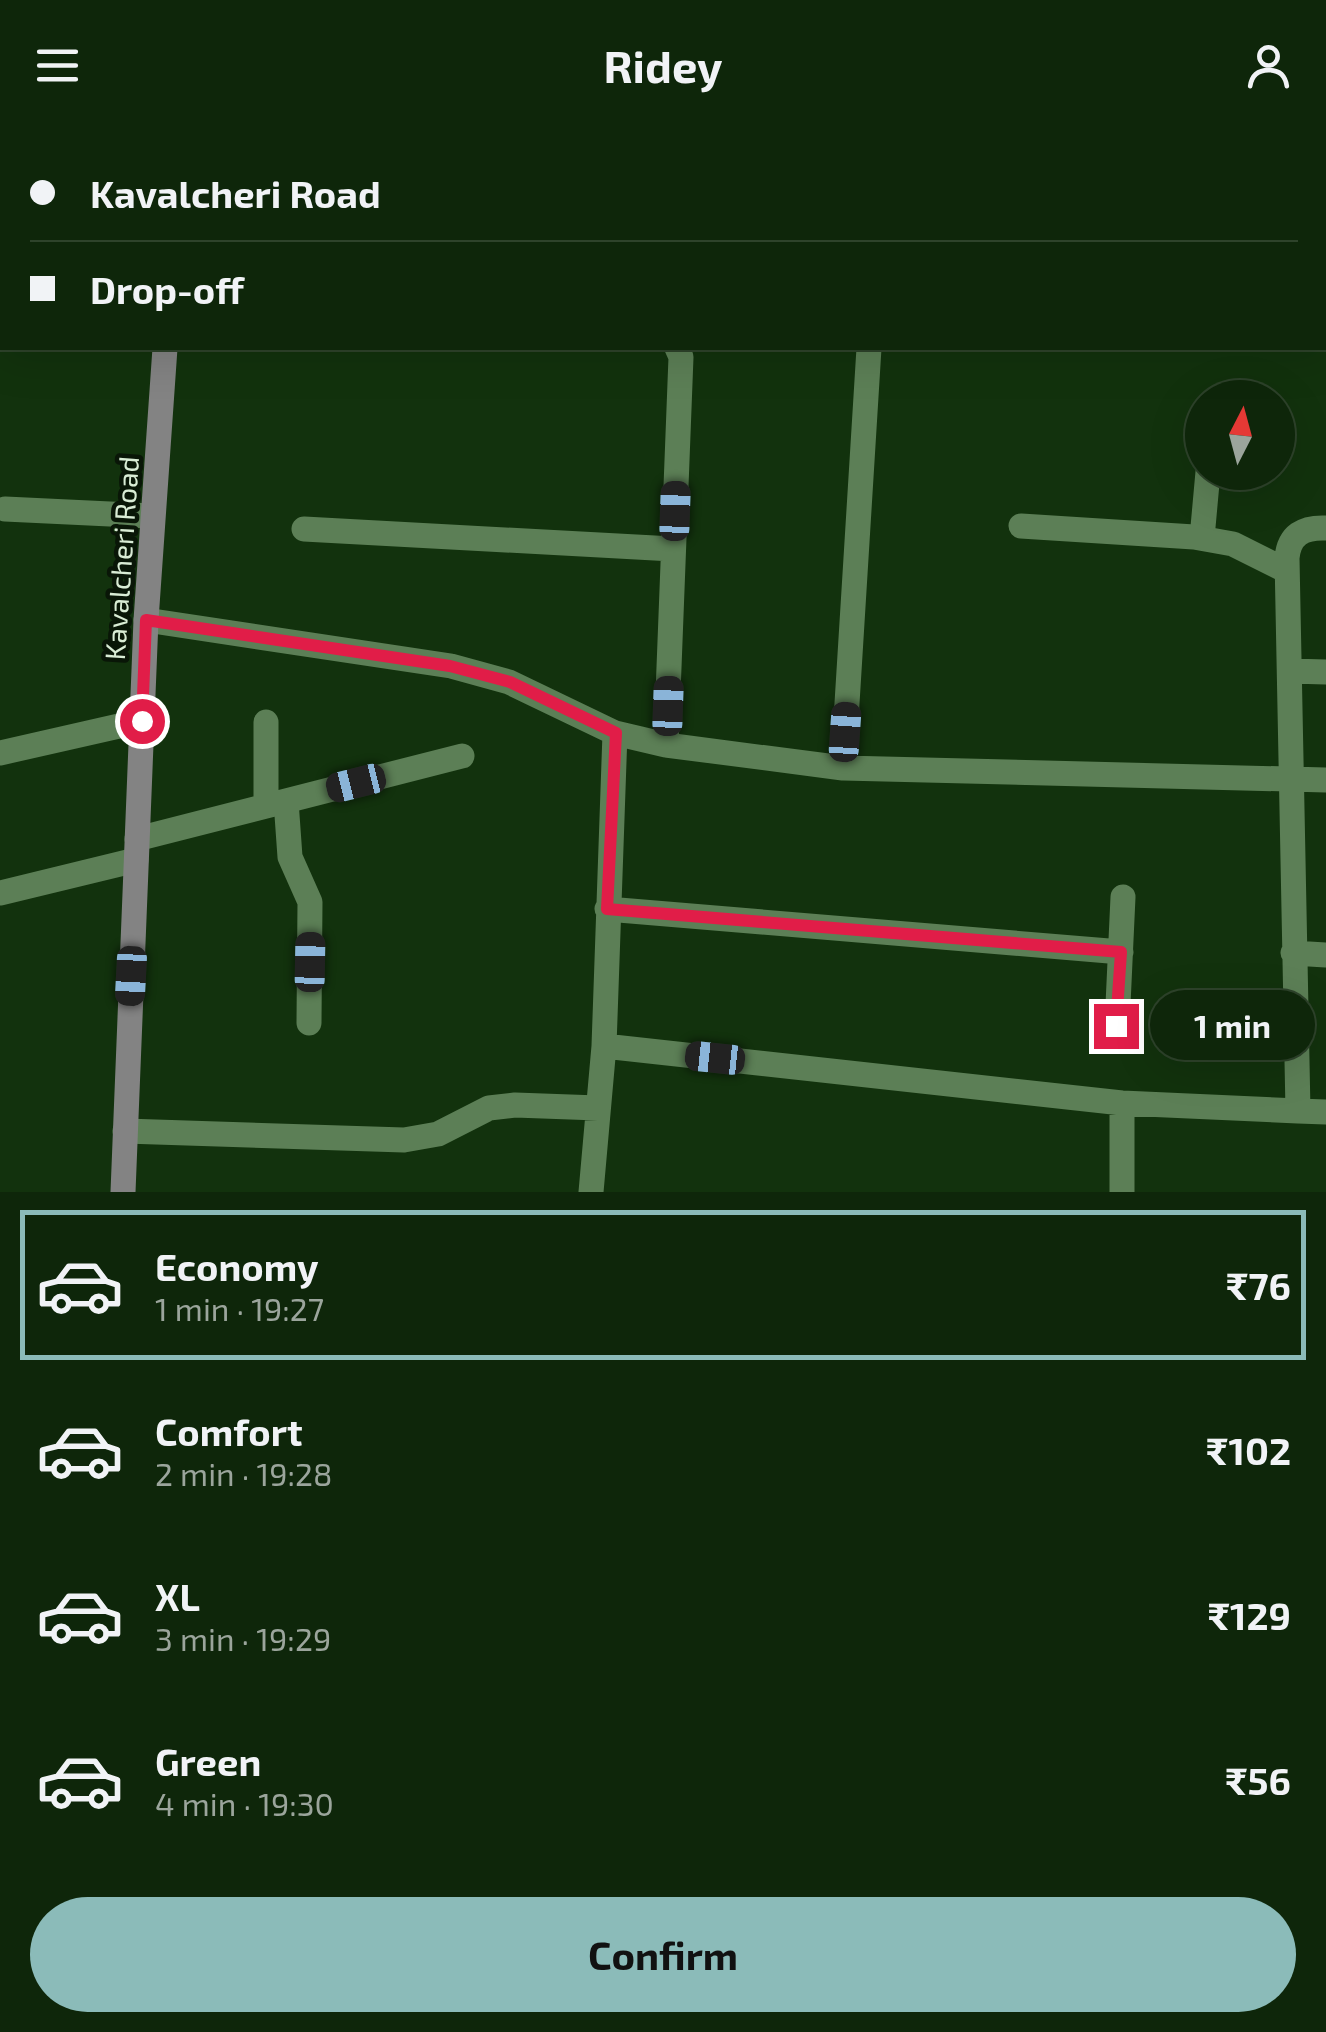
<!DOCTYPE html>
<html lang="en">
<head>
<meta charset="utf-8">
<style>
  :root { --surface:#0e260a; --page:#1c3218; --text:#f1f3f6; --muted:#9ba59c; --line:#2e432b; --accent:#8bbbb9 }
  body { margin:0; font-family:"Exo 2",sans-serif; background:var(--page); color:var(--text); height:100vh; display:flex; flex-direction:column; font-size:38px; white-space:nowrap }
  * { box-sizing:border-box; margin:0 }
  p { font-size:32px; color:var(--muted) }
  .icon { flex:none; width:55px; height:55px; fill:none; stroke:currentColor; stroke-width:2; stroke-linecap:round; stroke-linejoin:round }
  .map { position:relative; height:1062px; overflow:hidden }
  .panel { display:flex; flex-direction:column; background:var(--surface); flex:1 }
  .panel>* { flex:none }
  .guide { position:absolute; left:0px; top:0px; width:1328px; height:220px; box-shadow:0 10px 40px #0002,0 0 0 2px var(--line); display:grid; align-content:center; height:220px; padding:0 30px; background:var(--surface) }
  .needle { width:65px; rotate:6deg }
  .controls { position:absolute; left:1185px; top:250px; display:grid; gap:20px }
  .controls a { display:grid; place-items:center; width:110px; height:110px; border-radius:50%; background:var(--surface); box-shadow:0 10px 40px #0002,0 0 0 2px var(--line); font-size:50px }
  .end { position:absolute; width:45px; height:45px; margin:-22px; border:12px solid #e11d48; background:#fff; box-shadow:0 0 0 5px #fff }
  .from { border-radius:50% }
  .bubble { position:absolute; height:70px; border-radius:35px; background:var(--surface); box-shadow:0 10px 40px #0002,0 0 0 2px var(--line); font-size:32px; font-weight:700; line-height:70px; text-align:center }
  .car { position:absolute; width:30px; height:60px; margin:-30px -15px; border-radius:12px; box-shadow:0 0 8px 2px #0007; background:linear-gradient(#222 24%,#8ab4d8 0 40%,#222 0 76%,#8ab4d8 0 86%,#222 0) }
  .guide b { display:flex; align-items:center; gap:35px; height:95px; font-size:38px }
  .guide b+b { border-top:2px solid var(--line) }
  .guide i { width:25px; height:25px; background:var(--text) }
  ul { padding:18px 0 0; list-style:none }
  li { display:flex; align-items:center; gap:30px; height:150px; margin:0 20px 15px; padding:0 10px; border:5px solid transparent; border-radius:0px }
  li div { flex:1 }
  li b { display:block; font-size:38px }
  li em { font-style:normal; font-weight:700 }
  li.current { border-color:var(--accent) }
  li>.icon { width:90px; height:90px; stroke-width:1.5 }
  .action { display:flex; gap:20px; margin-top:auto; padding:20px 30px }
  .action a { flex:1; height:115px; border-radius:60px; background:var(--accent); color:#111; font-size:40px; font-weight:700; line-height:115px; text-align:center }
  header { display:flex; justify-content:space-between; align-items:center; height:130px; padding:0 30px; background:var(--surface); font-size:45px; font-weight:700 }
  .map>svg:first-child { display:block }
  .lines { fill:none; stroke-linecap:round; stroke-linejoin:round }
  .street { stroke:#5c7f56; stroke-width:25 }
  .secondary { stroke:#838383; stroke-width:25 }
  .route { stroke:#e11d48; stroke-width:12 }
  .labels { text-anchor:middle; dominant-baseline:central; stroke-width:9; stroke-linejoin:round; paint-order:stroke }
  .street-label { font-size:28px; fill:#d9ecd5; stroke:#091607 }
</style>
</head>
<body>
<header><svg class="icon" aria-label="menu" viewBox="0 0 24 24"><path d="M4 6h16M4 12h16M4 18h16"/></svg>Ridey<svg class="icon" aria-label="person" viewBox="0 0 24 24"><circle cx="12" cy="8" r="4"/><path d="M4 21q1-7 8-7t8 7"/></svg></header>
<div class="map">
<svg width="1326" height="1062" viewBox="0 0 1326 1062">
  <rect width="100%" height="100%" fill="#12320d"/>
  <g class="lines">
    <!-- street -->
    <path class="street" d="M883,2V0
      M1185,2V0
      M5,379L152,386
      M1021,396L1194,407L1233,414L1287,441
      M304,399L673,419
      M1202,408L1208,342
      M146,490L451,536L509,552L615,603L666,615L843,638L1326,650
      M1290,541L1326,542
      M266,592V676
      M666,615L681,227L677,218
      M0,623L141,591
      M843,638L869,218
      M286,671L290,727L310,772L309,893
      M137,709L462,626
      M0,763L136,730
      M607,779L1121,822
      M1293,823L1326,825
      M1117,896L1123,767
      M604,916L1122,973L1298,981L1287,428C1289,405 1303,397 1326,398
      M1298,981L1326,982
      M125,1001L404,1010L438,1004L489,978L515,975L598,978
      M591,1062L604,916L615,603
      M1122,1062V973"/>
    <!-- secondary -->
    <path class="secondary" d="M185,2V0
      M123,1062L146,490L165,218"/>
  </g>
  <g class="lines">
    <!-- route -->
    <path class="route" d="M142,591L146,490L450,536L510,552L616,603L607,779L1121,822L1116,896"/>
  </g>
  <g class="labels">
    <!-- street labels -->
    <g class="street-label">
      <text transform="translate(121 428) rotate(-86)">Kavalcheri Road</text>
    </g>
  </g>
</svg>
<div class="controls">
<a><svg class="needle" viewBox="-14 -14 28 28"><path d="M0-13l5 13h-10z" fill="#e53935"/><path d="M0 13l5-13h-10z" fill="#9ba59c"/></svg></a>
</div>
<i class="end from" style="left:142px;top:591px"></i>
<i class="end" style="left:1116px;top:896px"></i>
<div class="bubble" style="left:1150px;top:860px;width:165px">1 min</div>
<i class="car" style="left:675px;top:381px;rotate:2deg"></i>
<i class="car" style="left:668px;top:576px;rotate:2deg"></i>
<i class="car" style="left:845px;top:602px;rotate:4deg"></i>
<i class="car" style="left:356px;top:653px;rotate:256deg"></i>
<i class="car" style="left:310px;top:832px;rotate:1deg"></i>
<i class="car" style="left:131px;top:846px;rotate:183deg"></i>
<i class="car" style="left:715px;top:928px;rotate:276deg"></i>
<div class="guide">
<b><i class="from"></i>Kavalcheri Road</b>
<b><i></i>Drop-off</b>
</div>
</div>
<section class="panel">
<ul>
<li class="current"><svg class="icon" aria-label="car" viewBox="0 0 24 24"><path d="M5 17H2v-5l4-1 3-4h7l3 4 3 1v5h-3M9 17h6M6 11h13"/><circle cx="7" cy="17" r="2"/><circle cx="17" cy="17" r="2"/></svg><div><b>Economy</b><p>1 min · 19:27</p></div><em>₹76</em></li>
<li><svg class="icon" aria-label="car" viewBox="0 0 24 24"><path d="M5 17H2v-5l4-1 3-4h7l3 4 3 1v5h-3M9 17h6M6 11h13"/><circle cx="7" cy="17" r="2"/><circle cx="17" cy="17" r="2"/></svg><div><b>Comfort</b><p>2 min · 19:28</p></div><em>₹102</em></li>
<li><svg class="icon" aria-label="car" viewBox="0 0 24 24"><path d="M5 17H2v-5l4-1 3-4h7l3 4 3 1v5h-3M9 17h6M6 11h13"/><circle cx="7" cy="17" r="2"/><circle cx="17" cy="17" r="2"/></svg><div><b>XL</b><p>3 min · 19:29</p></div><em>₹129</em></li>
<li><svg class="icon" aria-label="car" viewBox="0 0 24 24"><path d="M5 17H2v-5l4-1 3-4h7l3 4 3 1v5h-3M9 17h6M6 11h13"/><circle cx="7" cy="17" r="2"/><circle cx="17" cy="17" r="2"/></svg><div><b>Green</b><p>4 min · 19:30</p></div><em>₹56</em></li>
</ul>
<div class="action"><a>Confirm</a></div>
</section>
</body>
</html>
